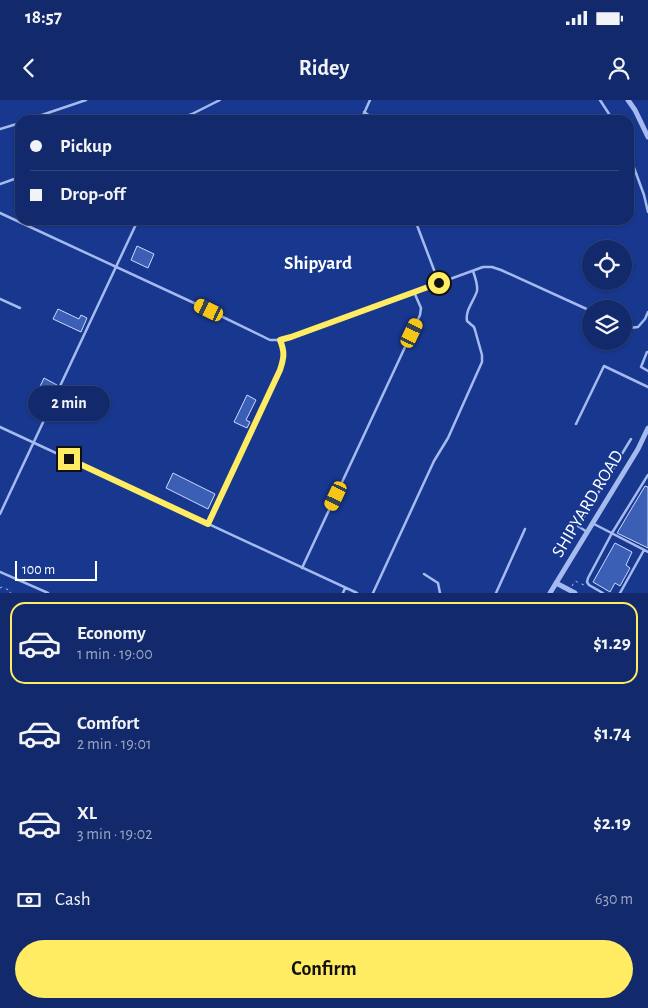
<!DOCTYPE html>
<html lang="en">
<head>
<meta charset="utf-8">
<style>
  :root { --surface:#122a6b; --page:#1b3271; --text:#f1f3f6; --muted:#9ca7c1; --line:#31467e; --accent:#ffec63 }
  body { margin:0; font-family:"Alegreya Sans",sans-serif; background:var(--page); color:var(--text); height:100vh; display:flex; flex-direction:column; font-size:19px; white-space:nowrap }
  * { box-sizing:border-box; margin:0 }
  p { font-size:16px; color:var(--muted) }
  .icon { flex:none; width:28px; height:28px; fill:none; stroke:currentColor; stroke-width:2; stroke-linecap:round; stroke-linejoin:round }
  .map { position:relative; height:493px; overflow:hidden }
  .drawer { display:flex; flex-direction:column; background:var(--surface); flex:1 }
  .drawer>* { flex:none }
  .top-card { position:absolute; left:15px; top:15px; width:619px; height:110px; border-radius:15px; box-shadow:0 1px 4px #0004,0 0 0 1px var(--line); display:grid; align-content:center; height:110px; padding:0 15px; background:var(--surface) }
  .tools { position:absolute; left:582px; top:140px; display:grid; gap:10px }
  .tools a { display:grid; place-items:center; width:50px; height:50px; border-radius:50%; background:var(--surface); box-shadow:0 1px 4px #0004,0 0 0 1px var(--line); font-size:25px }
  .scale { position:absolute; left:15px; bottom:12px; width:82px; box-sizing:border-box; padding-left:5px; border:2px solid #fff; border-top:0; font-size:14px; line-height:18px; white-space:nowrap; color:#fff; -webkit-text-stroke:4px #18388f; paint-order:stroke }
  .end { position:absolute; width:22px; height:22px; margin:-11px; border:6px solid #ffec63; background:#111; box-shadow:0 0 0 2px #111 }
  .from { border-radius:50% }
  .bubble { position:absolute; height:35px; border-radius:18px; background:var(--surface); box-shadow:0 1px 4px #0004,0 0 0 1px var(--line); font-size:16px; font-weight:600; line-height:35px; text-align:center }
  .car { position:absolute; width:15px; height:30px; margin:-15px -8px; border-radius:6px; box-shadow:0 0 4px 1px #0007; background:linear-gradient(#f5c518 24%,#345 0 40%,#f5c518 0 76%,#345 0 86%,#f5c518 0) }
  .top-card b { display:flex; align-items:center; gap:18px; height:48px; font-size:19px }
  .top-card b+b { border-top:1px solid var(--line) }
  .top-card i { width:12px; height:12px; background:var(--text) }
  ul { padding:9px 0 0; list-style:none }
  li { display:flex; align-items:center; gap:15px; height:82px; margin:0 10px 8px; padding:0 5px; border:2px solid transparent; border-radius:15px }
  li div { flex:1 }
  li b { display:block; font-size:19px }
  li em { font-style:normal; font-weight:600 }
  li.on { border-color:var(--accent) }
  li>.icon { width:45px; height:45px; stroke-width:1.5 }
  .pay { display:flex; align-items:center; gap:12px; height:55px; padding:0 15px; font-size:19px }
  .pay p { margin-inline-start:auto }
  .primary-button { display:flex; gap:10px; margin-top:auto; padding:10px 15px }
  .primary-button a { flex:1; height:58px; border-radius:30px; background:var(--accent); color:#111; font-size:20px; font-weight:600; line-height:58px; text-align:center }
  .status { display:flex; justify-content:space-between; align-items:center; height:35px; padding:0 25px; background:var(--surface); direction:ltr }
  .status svg { height:14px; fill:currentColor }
  header { display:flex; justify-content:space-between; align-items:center; height:65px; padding:0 15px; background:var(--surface); font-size:22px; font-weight:600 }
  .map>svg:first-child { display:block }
  .building { fill:#3c5fb6; stroke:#cbd9fb }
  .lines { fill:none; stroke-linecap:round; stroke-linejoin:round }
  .path { stroke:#a5baef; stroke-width:1; stroke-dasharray:2.5 4; stroke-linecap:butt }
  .lane { stroke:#a5baef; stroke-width:2.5 }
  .street { stroke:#a5baef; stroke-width:5 }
  .route { stroke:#ffec63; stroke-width:6 }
  .labels { text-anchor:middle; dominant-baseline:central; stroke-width:4; stroke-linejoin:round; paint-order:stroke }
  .street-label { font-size:18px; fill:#fff; stroke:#18388f }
  .neighbourhood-label { font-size:19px; font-weight:bold; fill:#fff; stroke:#18388f }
</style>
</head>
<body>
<div class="status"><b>18:57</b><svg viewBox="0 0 49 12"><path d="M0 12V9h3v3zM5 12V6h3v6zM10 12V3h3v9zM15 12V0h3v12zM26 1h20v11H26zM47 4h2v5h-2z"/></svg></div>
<header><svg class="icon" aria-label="back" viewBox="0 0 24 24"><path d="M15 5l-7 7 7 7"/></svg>Ridey<svg class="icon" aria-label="person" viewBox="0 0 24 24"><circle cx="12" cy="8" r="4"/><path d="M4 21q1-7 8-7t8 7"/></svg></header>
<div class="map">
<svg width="648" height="493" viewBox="0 0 648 493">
  <rect width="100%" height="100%" fill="#18388f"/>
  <!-- building -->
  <path class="building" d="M137,146L154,154L148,168L131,160Z
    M58,209L79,219L81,215L87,218L81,232L53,219Z
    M44,278L57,285L51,297H50L48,301L36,295Z
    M247,295L256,300L246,320L250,322L247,328L234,322Z
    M173,373L215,394L208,409L166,388Z
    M645,386L648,387V448L617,433Z
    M615,443L632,452L626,465L630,468L620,486L615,483L610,492L593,482Z"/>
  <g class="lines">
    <!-- path -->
    <path class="path" d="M572,486L575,481L584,485
      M0,488L2,487L11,491L10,493"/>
    <!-- lane -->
    <path class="lane" d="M600,0L613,20
      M364,12L376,20
      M27,20L86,0
      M176,20L192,14L220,0
      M361,20L370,0
      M0,29L20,23
      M629,54L644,95L648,112
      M0,84L20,77
      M0,113L194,203L270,240H279L291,237L483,167H492L501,170L591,211
      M415,120L439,183
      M0,199L20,208
      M624,226L629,228L638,227L645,219L648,212
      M647,252L641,267L648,271
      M576,324L604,266L648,287
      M0,327L357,493
      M0,414L138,120
      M208,424L280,270C284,258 285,252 280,240
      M594,424L648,452
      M587,432L578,426L631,339
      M302,468L420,215L421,208L414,192
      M0,472L48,493
      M424,474L438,483L440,493
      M343,493L345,488
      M373,493L434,361L448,338L482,262V255L475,230L474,227L467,221C465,210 474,201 477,191C478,184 475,177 473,171
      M496,493L525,429
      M603,493L589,485L587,482L588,478L612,433L648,375
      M620,493L644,450"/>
    <!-- street -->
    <path class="street" d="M628,0L635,10L648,37
      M556,483L575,493
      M550,493L638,349L648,328"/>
  </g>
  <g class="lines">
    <!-- route -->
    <path class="route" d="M69,359L208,424L280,270C284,258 285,252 280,240L291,237L439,183"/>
  </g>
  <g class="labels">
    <!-- street labels -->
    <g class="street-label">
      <text transform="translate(588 404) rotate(-59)">SHIPYARD ROAD</text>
    </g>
    <!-- neighbourhood labels -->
    <g class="neighbourhood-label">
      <text x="318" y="163">Shipyard</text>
    </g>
  </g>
</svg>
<div class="tools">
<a><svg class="icon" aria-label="locate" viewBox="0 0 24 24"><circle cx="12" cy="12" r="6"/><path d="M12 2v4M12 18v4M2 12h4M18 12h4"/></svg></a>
<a><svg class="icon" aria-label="layers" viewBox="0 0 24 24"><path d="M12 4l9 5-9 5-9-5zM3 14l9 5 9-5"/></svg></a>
</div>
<div class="scale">100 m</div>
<i class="end from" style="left:439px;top:183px"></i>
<i class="end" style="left:69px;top:359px"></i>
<div class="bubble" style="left:28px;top:286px;width:82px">2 min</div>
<i class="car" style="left:209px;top:210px;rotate:296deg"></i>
<i class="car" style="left:412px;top:233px;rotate:25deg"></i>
<i class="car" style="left:336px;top:396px;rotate:205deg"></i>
<div class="top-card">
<b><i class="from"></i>Pickup</b>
<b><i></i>Drop-off</b>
</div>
</div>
<section class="drawer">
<ul>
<li class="on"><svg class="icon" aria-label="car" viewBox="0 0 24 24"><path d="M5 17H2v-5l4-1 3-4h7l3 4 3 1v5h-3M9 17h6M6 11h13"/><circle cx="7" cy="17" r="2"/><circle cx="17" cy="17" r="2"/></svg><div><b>Economy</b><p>1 min · 19:00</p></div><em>$1.29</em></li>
<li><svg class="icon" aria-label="car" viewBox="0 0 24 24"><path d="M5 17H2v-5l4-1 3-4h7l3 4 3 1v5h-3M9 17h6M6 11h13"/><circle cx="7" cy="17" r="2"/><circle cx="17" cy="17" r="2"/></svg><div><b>Comfort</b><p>2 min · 19:01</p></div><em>$1.74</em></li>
<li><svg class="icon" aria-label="car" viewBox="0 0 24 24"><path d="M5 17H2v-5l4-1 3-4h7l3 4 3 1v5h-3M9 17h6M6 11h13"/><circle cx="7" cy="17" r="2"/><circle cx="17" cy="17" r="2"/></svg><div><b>XL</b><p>3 min · 19:02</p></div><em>$2.19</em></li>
</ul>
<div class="pay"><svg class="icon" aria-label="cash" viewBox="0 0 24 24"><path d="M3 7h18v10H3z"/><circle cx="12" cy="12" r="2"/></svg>Cash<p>630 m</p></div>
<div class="primary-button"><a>Confirm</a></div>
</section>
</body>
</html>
